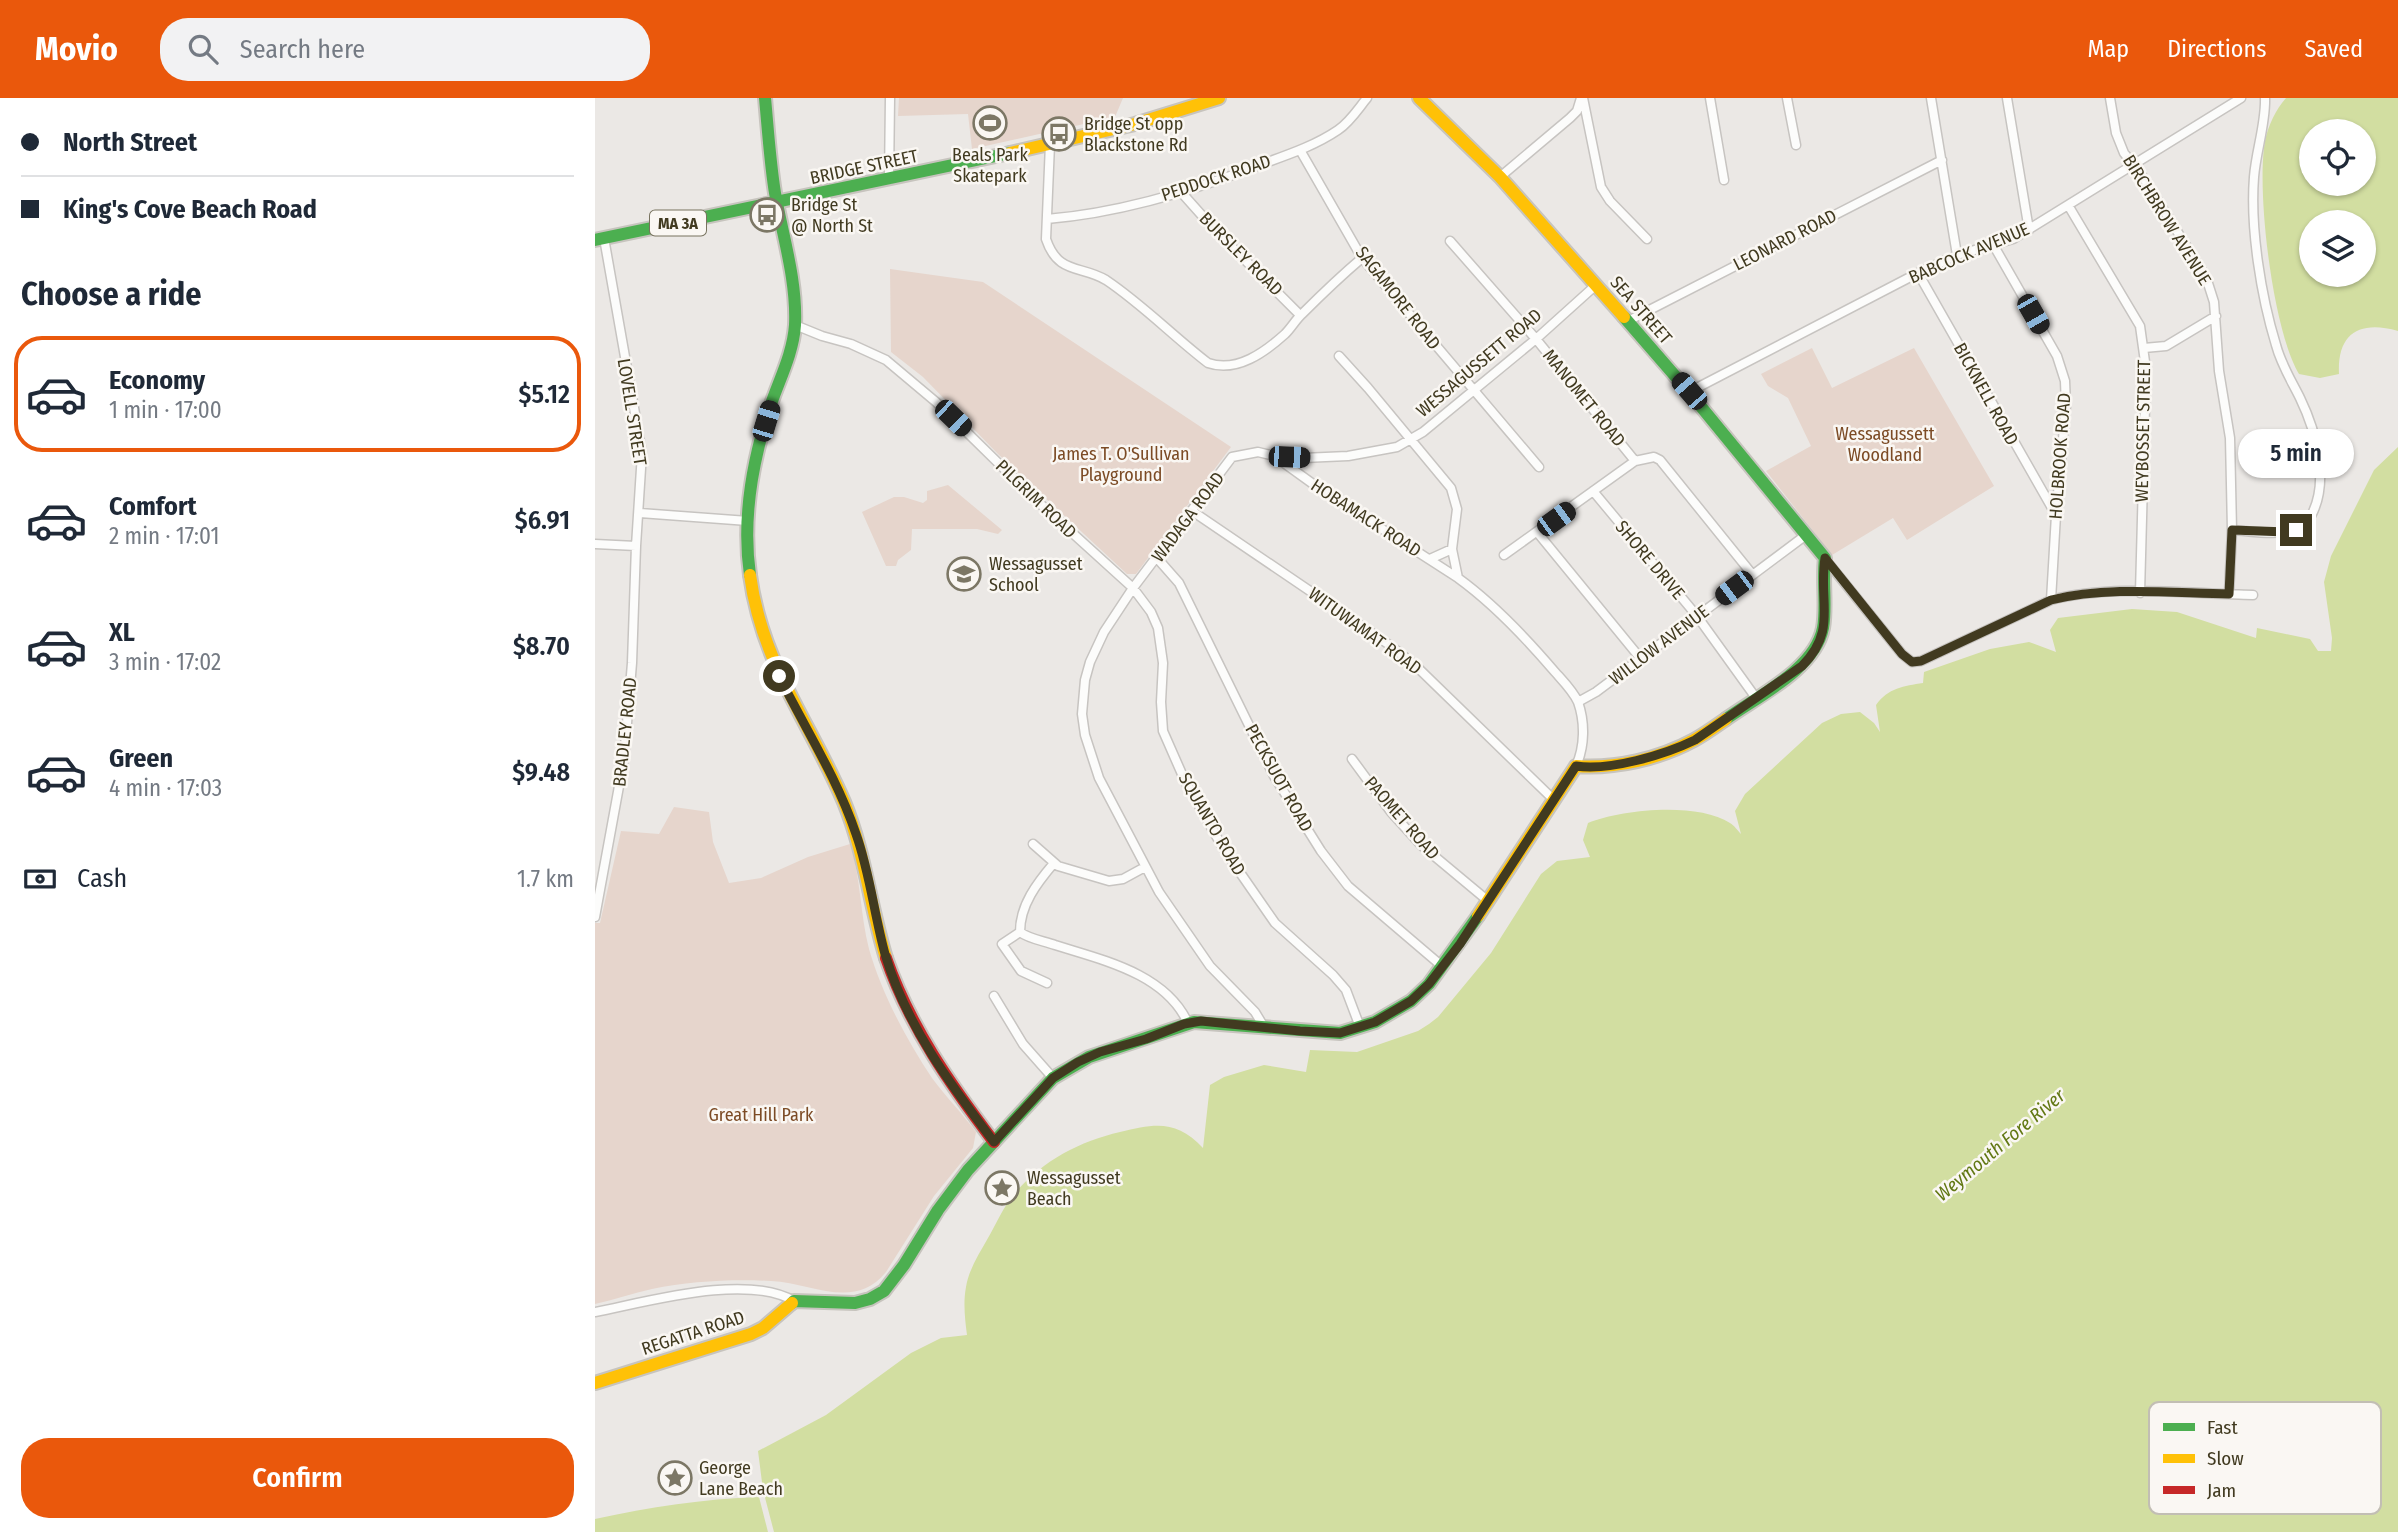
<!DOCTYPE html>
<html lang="en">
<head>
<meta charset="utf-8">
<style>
  :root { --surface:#fff; --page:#f2f2f3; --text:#1f2937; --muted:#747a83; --line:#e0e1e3; --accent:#ea580c }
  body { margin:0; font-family:"Fira Sans Condensed",sans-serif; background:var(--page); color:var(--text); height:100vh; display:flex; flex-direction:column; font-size:26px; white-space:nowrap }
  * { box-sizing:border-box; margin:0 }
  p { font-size:23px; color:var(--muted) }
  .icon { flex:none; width:38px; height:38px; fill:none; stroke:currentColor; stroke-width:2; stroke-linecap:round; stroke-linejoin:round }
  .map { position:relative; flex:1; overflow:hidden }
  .panel { display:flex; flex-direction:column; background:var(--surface); width:595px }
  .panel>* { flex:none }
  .hud { display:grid; align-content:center; height:154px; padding:0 21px; background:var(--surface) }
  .controls { position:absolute; left:1704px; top:21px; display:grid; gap:14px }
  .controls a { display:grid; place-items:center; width:77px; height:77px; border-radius:50%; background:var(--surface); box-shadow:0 2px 5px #0004; font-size:35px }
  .end { position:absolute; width:32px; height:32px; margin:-16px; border:9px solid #413a20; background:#fff; box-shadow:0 0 0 4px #fff }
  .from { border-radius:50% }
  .bubble { position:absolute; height:49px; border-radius:24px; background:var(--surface); box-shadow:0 2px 5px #0004; font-size:23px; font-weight:600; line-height:49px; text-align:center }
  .car { position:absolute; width:21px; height:42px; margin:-21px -10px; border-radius:9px; box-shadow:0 0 5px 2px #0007; background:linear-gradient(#222 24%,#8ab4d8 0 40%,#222 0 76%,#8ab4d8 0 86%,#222 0) }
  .hud b { display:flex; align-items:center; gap:24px; height:66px; font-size:26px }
  .hud b+b { border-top:2px solid var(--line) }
  .hud i { width:18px; height:18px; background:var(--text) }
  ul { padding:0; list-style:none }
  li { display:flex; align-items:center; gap:21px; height:116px; margin:0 14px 10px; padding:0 7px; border:4px solid transparent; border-radius:28px }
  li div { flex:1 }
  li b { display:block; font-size:26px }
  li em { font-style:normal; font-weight:600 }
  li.selected { border-color:var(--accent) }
  li>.icon { width:63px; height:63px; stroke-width:1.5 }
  h2 { padding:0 21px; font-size:32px; line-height:84px }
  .pay { display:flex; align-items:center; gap:18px; height:77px; padding:0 21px; font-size:26px }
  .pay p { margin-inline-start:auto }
  .button { display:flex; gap:14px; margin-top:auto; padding:14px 21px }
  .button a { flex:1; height:80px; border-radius:28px; background:var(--accent); color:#fff; font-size:28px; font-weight:600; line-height:80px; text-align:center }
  header { display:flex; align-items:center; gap:42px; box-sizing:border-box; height:98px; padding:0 35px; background:var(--accent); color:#fff }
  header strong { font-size:33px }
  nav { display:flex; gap:38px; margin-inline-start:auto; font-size:24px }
  .search { width:490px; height:63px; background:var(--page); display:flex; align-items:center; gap:18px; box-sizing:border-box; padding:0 24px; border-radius:28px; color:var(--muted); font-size:26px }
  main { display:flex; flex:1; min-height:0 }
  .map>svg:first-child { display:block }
  .green { fill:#e6d5cc }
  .water { fill:#d2dea1; fill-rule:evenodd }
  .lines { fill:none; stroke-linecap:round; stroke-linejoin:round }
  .street-casing { stroke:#c7c4c1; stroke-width:11 }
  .fast-casing { stroke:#c7c4be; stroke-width:16 }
  .slow-casing { stroke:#c7c4be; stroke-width:16 }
  .jam-casing { stroke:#c7c4be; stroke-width:16 }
  .street { stroke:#fcfcfb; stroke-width:8 }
  .fast { stroke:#4caf50; stroke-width:12 }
  .slow { stroke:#ffc107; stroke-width:12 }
  .jam { stroke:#c62828; stroke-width:12 }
  .route { stroke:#413a20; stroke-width:9 }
  .labels { text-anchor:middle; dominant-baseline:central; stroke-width:5; stroke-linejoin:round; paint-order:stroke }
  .shield { fill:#faf7f3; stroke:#78735f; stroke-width:2 }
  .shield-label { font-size:16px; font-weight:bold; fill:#413a20 }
  .poi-label { font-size:18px; fill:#413a20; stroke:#faf7f3; text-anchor:start }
  .street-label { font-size:18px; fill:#413a20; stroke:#faf7f3 }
  .park-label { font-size:18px; fill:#7c4b25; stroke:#faf7f3 }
  .water-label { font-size:19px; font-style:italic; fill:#627813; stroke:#faf7f3 }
  .key { fill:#faf7f3; stroke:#c2beb4; stroke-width:2 }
  .key-label { font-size:19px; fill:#413a20 }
</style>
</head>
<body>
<header>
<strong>Movio</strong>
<div class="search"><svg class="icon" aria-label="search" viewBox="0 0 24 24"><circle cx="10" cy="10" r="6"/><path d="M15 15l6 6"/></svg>Search here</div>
<nav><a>Map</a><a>Directions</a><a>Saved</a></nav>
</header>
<main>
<section class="panel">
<div class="hud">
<b><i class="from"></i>North Street</b>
<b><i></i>King's Cove Beach Road</b>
</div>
<h2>Choose a ride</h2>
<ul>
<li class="selected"><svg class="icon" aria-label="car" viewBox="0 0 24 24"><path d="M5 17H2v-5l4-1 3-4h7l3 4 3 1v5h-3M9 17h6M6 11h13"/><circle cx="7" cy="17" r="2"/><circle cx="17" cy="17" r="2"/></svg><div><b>Economy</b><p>1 min · 17:00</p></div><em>$5.12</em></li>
<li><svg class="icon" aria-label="car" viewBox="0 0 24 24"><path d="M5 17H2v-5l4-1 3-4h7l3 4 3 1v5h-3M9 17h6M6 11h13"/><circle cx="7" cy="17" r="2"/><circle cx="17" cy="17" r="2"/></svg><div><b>Comfort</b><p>2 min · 17:01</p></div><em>$6.91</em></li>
<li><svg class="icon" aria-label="car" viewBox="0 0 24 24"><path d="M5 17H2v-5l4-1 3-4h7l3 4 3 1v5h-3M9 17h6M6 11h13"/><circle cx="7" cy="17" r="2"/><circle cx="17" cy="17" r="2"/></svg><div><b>XL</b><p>3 min · 17:02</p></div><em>$8.70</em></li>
<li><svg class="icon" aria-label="car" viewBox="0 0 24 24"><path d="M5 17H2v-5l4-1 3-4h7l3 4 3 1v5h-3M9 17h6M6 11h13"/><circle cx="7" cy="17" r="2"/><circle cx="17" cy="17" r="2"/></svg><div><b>Green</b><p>4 min · 17:03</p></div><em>$9.48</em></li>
</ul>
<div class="pay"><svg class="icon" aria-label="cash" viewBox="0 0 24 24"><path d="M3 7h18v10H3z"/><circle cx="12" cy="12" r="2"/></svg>Cash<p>1.7 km</p></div>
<div class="button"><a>Confirm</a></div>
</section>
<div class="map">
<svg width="1803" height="1434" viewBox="0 0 1803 1434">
  <rect width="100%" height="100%" fill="#ebe8e5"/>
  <!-- green -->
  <path class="green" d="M304,0H528L520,19L377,51L373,16L303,18Z
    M295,171L388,184L636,349L541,476H532L403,356L328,279L296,254Z
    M1217,250L1237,290L1319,250L1399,388L1312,442L1298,420L1237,457L1171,373L1216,348L1193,300L1173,288L1166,276Z
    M353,387L407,432L403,436L382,431H317L316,452L303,462L301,468H291L267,414L299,399H309L328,405L332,402V393Z
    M79,709L114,714L118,744L134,785L166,780L213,759L255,746C266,780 265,816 274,851C287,896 311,941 337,980C351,999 367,1015 381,1034L378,1050L339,1098L291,1174C259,1213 218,1185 176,1183C137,1181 96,1183 57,1191C38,1195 19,1202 0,1206V825H5L26,733L64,736Z"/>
  <!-- water -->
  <path class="water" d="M1691,0H1803V233C1765,222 1742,235 1744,276L1725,280L1704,276C1678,233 1661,94 1670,43C1673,28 1681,11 1691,0ZM1717,33H1769V86H1717ZM1717,124H1769V177H1717Z
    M1803,349V1434H179L168,1392L163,1353L231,1317L316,1255L346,1240L372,1237C370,1221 368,1205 371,1189C374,1171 384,1156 393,1140C400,1128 406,1114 414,1103C441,1066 482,1044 525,1034C561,1025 582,1022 608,1050L615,987L629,979L669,967L711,974L715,952L762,954L823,933L834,926L843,919L896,855L946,776L962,763L995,759L988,742L993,725C1027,711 1103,704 1135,725C1139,727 1143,733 1146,736L1140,713L1150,696L1227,625L1246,616L1265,614L1279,625L1285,634L1281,607C1293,590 1309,588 1328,585L1329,574L1395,551L1434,544L1461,554L1455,532L1463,520L1537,511L1582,514L1661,540L1662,530L1715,541L1723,553H1736L1737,540L1729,484L1736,458L1779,372Z
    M164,1399L173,1434H0V1421C55,1409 108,1401 164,1399Z"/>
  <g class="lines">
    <defs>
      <path id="street" d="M988,0L1006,89L1015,103L1052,141
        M1115,0L1129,82
        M1192,0L1201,47
        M1336,0L1362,157
        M1412,0L1434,132
        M1515,0L1521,35L1529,55L1546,76L1611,179L1619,204L1624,273L1635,340L1637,432L1634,496
        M455,46L451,141C463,177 486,167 511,182C547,206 579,239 613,265C642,275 670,254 690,236C697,229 701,221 708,215C727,196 747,177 767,160
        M705,52L767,160L944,369
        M905,79L975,20L982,13L986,0
        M294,82L295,0
        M586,94L619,131L705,217
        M1473,107L1545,228L1551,271L1545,495
        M452,121C526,115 601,92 670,65C695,56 721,47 743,32C755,24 763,11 772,0
        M855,143L941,241L1040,363
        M1399,148L1462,258L1470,283L1471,308L1461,417L1456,502
        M1323,175L1461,417
        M1033,223L1347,62
        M200,227L227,238L256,246L291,262L341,304L441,402L538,490L556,514L563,530L568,565L566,604L568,633L590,683L628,750L680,825L738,877L751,892L765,929
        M1549,250L1571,248L1621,218
        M744,258L773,290L856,390L862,411L857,451L863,480C899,506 931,540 960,574C968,583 978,593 983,604C990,624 990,648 981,668
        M1094,294L1323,175L1362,157L1418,141L1646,0
        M682,360L725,391L863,480
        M998,393L1102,518L1161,600
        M597,413L796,548L821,568L958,701
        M45,415L153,423
        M1637,432C1661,433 1702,443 1716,418C1735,383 1721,333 1705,300C1696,282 1686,266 1681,247C1666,198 1655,130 1659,79C1661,53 1671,25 1670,0
        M942,434L1046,561
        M0,446L41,448L47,355L9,140
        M909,457L1040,363L1059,359L1065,362L1157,476
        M562,460L584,485L679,678L726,753L753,788L848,869
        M835,461L857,451
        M1230,461L1307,556L1317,564L1326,563L1456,502C1518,486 1594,496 1658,497
        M983,604L1001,594L1211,437
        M757,661L796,714L826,747L892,802
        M438,746L463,768L514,783L528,781L550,769
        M0,819L29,661L37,565L41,448
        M425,834C434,841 449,843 460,847C507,862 570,875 593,925
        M425,834L407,846L426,873L452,885
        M425,834C425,807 442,785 459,765
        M399,898L428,946L458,980
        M669,929L660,914L615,868L564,794L504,680L490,637L487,616L490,582L495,564L509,534L538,490L637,359L663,354L680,358L708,360L753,358L802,349L828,334L941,241L1001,187
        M0,1214C52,1204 151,1175 199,1203"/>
      <path id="fast" d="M0,142L415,55
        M1029,219L1094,294L1230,460C1227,483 1232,508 1228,530C1220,571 1163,598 1131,621
        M155,477C147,422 158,361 175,309C184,282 198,256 200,227C202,183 188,139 180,95C175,64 173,32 170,0
        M197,1205L199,1203L260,1205L275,1201L289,1193L309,1167L343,1112L373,1072L458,980L494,959L599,924L745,935L780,924L816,903L834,886L883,818"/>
      <path id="slow" d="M824,0L905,79L1029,219
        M415,55L540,26L624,0
        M155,477C167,567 215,624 249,704C270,755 275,808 291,860
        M883,818L981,668C1020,671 1064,661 1099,642C1110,636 1121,628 1131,621
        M0,1285L156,1236L168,1230L197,1205"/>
      <path id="jam" d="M291,860C315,929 355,986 399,1044"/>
    </defs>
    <!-- street casing -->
    <use href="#street" class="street-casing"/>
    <!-- fast casing -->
    <use href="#fast" class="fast-casing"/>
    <!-- slow casing -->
    <use href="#slow" class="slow-casing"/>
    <!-- jam casing -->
    <use href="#jam" class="jam-casing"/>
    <!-- street -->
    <use href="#street" class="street"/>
    <!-- fast -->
    <use href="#fast" class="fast"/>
    <!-- slow -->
    <use href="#slow" class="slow"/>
    <!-- jam -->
    <use href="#jam" class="jam"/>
  </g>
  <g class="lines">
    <!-- route -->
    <path class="route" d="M184,578C210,630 242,680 261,736C275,775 279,816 290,856C311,927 355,986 399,1044L458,980L483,964L505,954L551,941L589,926L606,923L705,933L745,935L780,924L816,903L834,886L865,846L981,668C1015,673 1069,657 1100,642L1207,568C1243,532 1223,504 1230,460L1307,556L1317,564L1326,563L1456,502C1513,488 1576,495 1634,496L1637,432L1692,434L1701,432"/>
  </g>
  <!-- icons -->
  <defs>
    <symbol id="stadium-ring" viewBox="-11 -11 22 22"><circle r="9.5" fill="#faf7f3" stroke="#7c7765" stroke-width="1.5"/><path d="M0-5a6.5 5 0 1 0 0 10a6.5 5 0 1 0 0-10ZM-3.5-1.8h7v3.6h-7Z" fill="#7c7765"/></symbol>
    <symbol id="bus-ring" viewBox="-11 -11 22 22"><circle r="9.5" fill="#faf7f3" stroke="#7c7765" stroke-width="1.5"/><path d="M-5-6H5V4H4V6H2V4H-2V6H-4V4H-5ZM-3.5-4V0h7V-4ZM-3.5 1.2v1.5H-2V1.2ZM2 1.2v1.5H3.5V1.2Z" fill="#7c7765"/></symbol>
    <symbol id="school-ring" viewBox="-11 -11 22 22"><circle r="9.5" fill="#faf7f3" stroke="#7c7765" stroke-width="1.5"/><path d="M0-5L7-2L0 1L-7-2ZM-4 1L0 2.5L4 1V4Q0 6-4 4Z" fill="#7c7765"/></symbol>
    <symbol id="sight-ring" viewBox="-11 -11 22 22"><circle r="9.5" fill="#faf7f3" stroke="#7c7765" stroke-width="1.5"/><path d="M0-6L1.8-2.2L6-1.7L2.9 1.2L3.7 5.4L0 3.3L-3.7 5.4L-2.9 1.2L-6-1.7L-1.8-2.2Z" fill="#7c7765"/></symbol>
  </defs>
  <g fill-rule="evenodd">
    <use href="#stadium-ring" x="376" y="6" width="38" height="38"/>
    <use href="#bus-ring" x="445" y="17" width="38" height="38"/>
    <use href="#bus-ring" x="153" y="98" width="38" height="38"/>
    <use href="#school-ring" x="350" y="457" width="38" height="38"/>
    <use href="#sight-ring" x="388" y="1071" width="38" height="38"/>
    <use href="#sight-ring" x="61" y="1361" width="38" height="38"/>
  </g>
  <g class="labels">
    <!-- shield labels -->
    <rect class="shield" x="55" y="112.5" width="56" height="25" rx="5"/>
    <g class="shield-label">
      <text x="83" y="125">MA 3A</text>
    </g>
    <!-- poi labels -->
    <g class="poi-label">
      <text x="489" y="26">Bridge St opp<tspan x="489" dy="21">Blackstone Rd</tspan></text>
      <text x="395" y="57" text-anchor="middle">Beals Park<tspan x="395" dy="21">Skatepark</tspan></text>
      <text x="196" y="107">Bridge St<tspan x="196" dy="21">@ North St</tspan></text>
      <text x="394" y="466">Wessagusset<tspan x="394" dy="21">School</tspan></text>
      <text x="432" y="1080">Wessagusset<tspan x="432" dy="21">Beach</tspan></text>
      <text x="104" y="1370">George<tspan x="104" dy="21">Lane Beach</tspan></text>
    </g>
    <!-- street labels -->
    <g class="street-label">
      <text transform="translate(269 69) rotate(-12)">BRIDGE STREET</text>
      <text transform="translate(621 80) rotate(-18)">PEDDOCK ROAD</text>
      <text transform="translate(1572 122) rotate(58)">BIRCHBROW AVENUE</text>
      <text transform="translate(1190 142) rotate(-27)">LEONARD ROAD</text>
      <text transform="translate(1374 155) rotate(-23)">BABCOCK AVENUE</text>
      <text transform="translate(646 156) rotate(45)">BURSLEY ROAD</text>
      <text transform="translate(803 200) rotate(52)">SAGAMORE ROAD</text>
      <text transform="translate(1046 212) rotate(49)">SEA STREET</text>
      <text transform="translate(884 265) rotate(-40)">WESSAGUSSETT ROAD</text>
      <text transform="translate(1391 296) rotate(61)">BICKNELL ROAD</text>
      <text transform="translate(989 300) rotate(51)">MANOMET ROAD</text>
      <text transform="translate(37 314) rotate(81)">LOVELL STREET</text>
      <text transform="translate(1548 333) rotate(-89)">WEYBOSSET STREET</text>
      <text transform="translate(1465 358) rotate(-86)">HOLBROOK ROAD</text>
      <text transform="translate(441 401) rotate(44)">PILGRIM ROAD</text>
      <text transform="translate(593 419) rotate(-53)">WADAGA ROAD</text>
      <text transform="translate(771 420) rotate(33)">HOBAMACK ROAD</text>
      <text transform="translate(1055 462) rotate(50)">SHORE DRIVE</text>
      <text transform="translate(770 533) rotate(36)">WITUWAMAT ROAD</text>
      <text transform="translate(1064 547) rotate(-37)">WILLOW AVENUE</text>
      <text transform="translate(30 634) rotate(-84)">BRADLEY ROAD</text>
      <text transform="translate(684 680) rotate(61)">PECKSUOT ROAD</text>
      <text transform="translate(807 720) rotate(49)">PAOMET ROAD</text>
      <text transform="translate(617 726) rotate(60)">SQUANTO ROAD</text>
      <text transform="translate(98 1235) rotate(-18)">REGATTA ROAD</text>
    </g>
    <!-- park labels -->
    <g class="park-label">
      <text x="1290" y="336">Wessagussett<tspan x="1290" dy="21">Woodland</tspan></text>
      <text x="526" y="356">James T. O'Sullivan<tspan x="526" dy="21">Playground</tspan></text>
      <text x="166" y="1017">Great Hill Park</text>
    </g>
    <!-- water labels -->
    <g class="water-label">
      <text transform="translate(1405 1047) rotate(-40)">Weymouth Fore River</text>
    </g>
  </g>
  <!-- legend -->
  <rect x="1554" y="1304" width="232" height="112" rx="10" class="key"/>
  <rect x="1568" y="1325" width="32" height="8" fill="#4caf50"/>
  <rect x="1568" y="1356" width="32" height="9" fill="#ffc107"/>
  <rect x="1568" y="1388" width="32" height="8" fill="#c62828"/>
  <g class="key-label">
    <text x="1612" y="1336">Fast</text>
    <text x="1612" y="1367">Slow</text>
    <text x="1612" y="1399">Jam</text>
  </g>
</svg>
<div class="controls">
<a><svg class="icon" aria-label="locate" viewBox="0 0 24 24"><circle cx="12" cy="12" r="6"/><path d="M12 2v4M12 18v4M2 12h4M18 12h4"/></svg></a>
<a><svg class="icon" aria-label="layers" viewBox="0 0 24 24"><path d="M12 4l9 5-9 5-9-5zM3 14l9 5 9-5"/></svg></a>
</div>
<i class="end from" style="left:184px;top:578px"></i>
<i class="end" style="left:1701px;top:432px"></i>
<div class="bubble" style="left:1643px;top:331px;width:116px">5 min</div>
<i class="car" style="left:1438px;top:216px;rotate:150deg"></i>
<i class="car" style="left:1094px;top:293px;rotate:319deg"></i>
<i class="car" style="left:358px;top:320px;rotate:134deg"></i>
<i class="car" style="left:171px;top:323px;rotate:17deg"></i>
<i class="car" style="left:694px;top:359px;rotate:92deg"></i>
<i class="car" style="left:961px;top:421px;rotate:54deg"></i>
<i class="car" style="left:1139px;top:490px;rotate:233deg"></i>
</div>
</main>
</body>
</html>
